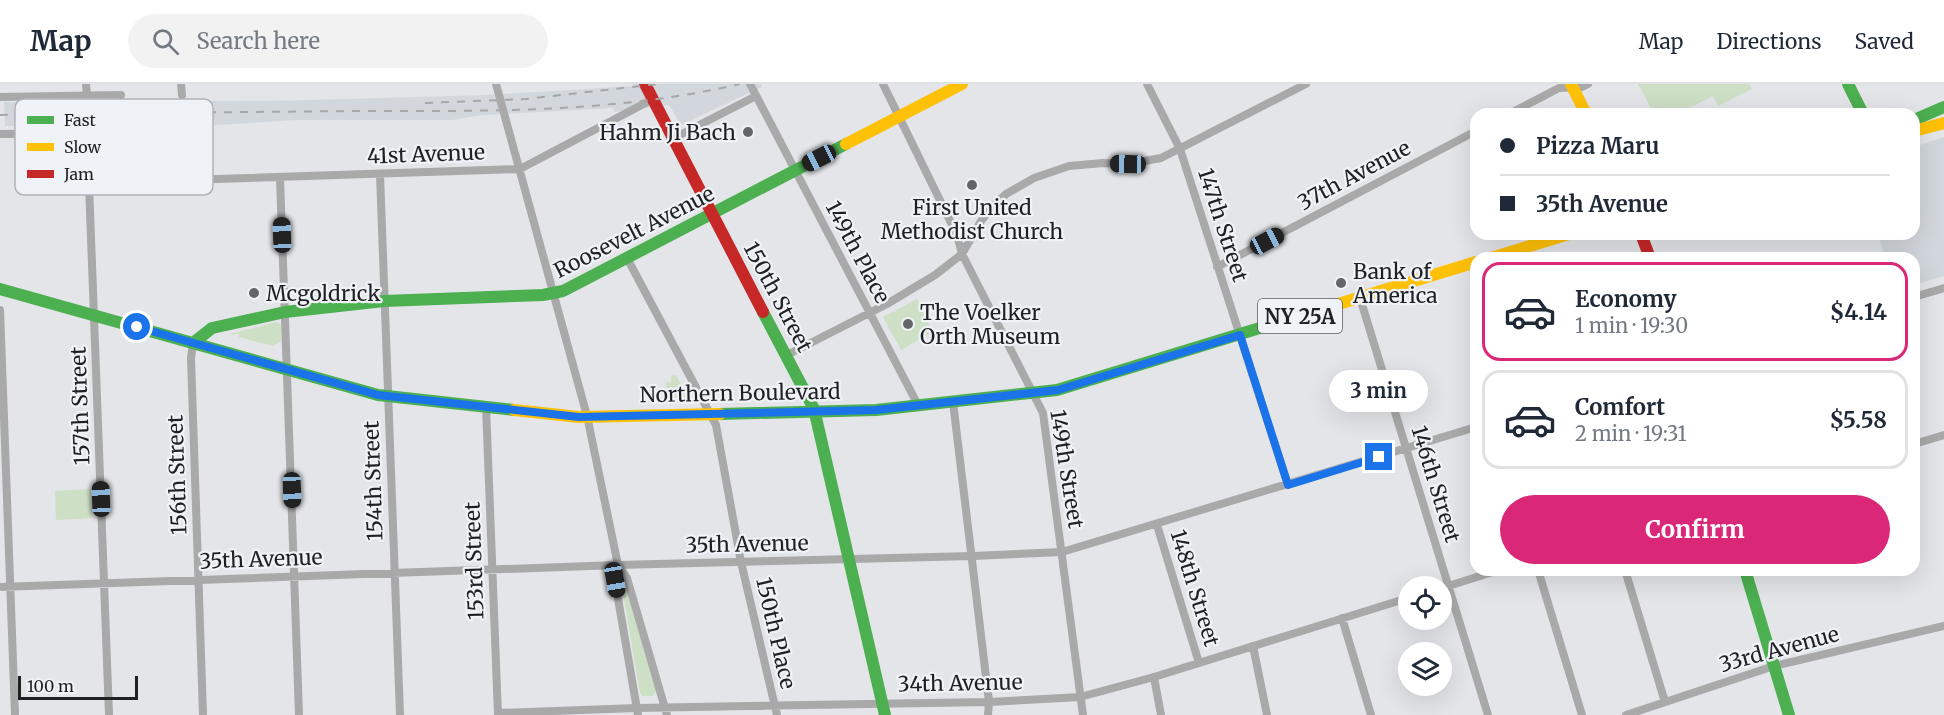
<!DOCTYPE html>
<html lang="en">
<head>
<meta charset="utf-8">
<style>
  :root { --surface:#fff; --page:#f2f2f3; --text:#1f2937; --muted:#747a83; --line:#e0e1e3; --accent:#db2777 }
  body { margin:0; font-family:Merriweather,serif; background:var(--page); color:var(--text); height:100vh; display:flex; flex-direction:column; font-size:22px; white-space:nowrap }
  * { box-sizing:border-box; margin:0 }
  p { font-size:20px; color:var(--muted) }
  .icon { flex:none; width:33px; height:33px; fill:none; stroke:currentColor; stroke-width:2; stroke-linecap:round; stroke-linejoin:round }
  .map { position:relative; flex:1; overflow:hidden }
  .drawer { position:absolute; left:1470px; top:168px; width:450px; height:324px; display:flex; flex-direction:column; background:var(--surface); border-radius:18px; box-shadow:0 6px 24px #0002 }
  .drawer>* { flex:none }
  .guide { position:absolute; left:1470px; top:24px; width:450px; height:132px; border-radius:18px; box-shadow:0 6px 24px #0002; display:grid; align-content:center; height:132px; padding:0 30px; background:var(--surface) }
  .controls { position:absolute; left:1398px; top:492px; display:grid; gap:12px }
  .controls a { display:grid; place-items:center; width:54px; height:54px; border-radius:50%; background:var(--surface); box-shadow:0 6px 24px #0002; font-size:30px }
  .scale { position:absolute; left:18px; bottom:15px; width:120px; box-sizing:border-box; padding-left:6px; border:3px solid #1f2022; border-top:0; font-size:16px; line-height:21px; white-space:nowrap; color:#1f2022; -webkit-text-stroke:4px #eff2f6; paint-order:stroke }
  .end { position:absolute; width:27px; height:27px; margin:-14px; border:8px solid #1a73e8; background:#fff; box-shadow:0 0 0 3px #fff }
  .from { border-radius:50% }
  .bubble { position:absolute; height:42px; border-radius:21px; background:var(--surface); box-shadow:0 6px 24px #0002; font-size:20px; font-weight:700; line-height:42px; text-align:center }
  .car { position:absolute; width:18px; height:36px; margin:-18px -9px; border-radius:8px; box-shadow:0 0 4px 2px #0007; background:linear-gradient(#222 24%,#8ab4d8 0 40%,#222 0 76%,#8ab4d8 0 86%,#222 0) }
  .guide b { display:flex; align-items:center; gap:21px; height:57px; font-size:22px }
  .guide b+b { border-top:2px solid var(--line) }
  .guide i { width:15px; height:15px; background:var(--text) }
  ul { padding:10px 0 0; list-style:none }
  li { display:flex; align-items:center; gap:18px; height:99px; margin:0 12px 9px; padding:0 18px; border:3px solid var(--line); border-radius:18px }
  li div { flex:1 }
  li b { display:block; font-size:22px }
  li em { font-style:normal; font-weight:700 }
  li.on { border-color:var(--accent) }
  li>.icon { width:54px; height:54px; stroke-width:1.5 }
  .cta { display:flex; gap:12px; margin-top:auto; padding:12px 30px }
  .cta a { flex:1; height:69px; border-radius:36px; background:var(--accent); color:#fff; font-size:24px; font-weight:700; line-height:69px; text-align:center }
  header { display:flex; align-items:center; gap:36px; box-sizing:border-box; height:84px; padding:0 30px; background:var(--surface); border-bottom:2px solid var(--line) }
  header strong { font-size:28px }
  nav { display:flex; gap:33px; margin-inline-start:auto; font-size:21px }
  .search { width:420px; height:54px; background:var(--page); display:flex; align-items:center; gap:15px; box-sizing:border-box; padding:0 21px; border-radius:33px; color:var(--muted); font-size:22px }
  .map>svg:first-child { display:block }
  .built { fill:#d2d7dd }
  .green { fill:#cddfc5 }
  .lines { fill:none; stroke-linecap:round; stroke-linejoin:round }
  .street { stroke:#a8a9a8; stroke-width:8 }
  .fast { stroke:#4caf50; stroke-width:12 }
  .slow { stroke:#ffc107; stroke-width:12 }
  .jam { stroke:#c62828; stroke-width:12 }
  .rail { stroke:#a6a7a7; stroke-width:2; stroke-dasharray:8 8; stroke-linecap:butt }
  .route { stroke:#1a73e8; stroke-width:8 }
  .poi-dot { fill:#646567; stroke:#eff2f6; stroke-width:2 }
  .labels { text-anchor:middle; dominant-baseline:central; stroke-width:4.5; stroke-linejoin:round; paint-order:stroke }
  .shield { fill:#eff2f6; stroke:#5d5f62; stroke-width:1.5 }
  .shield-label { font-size:20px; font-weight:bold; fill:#1f2022 }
  .poi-label { font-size:21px; fill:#1f2022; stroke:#eff2f6; text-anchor:start }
  .street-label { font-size:21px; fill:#1f2022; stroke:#eff2f6 }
  .key { fill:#eff2f6; stroke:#b1b3b6; stroke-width:1.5 }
  .key-label { font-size:16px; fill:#1f2022 }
</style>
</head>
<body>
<header>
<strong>Map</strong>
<div class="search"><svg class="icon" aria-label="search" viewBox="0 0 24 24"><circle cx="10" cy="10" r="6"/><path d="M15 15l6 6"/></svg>Search here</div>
<nav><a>Map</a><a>Directions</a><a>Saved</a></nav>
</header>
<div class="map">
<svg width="1944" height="631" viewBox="0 0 1944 631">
  <rect width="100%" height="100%" fill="#e3e5e8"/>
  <!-- built -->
  <path class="built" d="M633,0H762V3L681,41L669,21L614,28L613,24L483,31L452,36H296L187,43L5,42L4,18L271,17L487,11L587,5L632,2Z
    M1944,53V192L1914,201V174H1885L1878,150H1914V63Z"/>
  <!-- green -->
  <path class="green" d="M1638,0H1749L1752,5L1718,22L1713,12L1677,30H1654Z
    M917,215L933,248L901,266L883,233Z
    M277,238L281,241V257L273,262L239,253L238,249L233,251L230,250Z
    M676,291L687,313L669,314V312H667L666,297L671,299V292Z
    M91,405L92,434L56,436L55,407Z
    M623,494L656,607L653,612H642L640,609L621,497Z"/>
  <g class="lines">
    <!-- street -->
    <path class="street" d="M86,0L87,12
      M181,0L182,11
      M496,0L587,332L618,481L615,497L638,631
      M750,0L918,321
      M883,0L957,151L962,170L1043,329L1083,631
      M1147,0L1180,65L1288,401
      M0,13L121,11
      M1509,30L1559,4L1582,3L1588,0
      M87,48L109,631
      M0,50L181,48L184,96L520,85L653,15
      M674,54L756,12
      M380,90L400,631
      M280,94L299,631
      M627,174L716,341L741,478L777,631
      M1217,183L1476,47
      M1914,213L1944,204
      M1360,214L1488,631
      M0,226L15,631
      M193,259L191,274L203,631
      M787,271L887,220L935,191L962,170L981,137L993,122L1006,110L1034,94L1069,82L1103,79L1128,80L1161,74L1306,0
      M953,318L989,618L988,631
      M486,322L498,631
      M1914,360L1944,351
      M1157,441L1199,579
      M618,481L627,494L667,631
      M1538,486L1582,631
      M1625,486L1665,618
      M0,503L618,481L973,472L1062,468L1476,343
      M1442,504L1499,486
      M1342,534L1371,631
      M1253,562L1267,631
      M1154,593L1161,631
      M498,629L637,624L989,618L1080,613L1154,593L1408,514
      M1626,631L1774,582L1944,542"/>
    <!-- fast -->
    <path class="fast" d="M1848,0L1863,30
      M1914,36L1944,23
      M0,205L378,311L514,326
      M763,228L814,325L885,631
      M193,259L212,244L285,228L384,217L543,211L563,207L846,60
      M720,330L876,326L1057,306L1276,239
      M1745,486L1789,631"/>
    <!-- slow -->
    <path class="slow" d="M1571,0L1586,30
      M1914,47L1944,39
      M846,60L962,0
      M1491,174L1569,150
      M1276,239L1476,178
      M514,326L579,333L720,330"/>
    <!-- jam -->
    <path class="jam" d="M645,0L763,228
      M1641,150L1650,174"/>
    <!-- rail -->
    <path class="rail" d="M425,19L526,15L658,0
      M0,31C121,29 243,28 364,27C490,27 616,29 740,0"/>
  </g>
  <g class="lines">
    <!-- route -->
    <path class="route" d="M137,243L378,311L579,333L876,326L1058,306L1240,251L1288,401L1379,373"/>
  </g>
  <!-- markers -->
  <g class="poi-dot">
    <circle cx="748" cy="48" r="6"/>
    <circle cx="972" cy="101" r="6"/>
    <circle cx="1341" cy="199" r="6"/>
    <circle cx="254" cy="209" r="6"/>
    <circle cx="908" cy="240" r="6"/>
  </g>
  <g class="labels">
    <!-- shield labels -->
    <rect class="shield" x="1258" y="215" width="84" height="34" rx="4.5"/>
    <g class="shield-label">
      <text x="1300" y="232">NY 25A</text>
    </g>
    <!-- poi labels -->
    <g class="poi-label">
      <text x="736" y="48" text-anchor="end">Hahm Ji Bach</text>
      <text x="972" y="123" text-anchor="middle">First United<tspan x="972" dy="24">Methodist Church</tspan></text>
      <text x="1353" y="187">Bank of<tspan x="1353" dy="24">America</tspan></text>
      <text x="266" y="209">Mcgoldrick</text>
      <text x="920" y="228">The Voelker<tspan x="920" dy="24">Orth Museum</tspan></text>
    </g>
    <!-- street labels -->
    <g class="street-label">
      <text transform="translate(426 70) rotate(-2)">41st Avenue</text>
      <text transform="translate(1354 91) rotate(-28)">37th Avenue</text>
      <text transform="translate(1223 141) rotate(72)">147th Street</text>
      <text transform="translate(634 148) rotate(-27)">Roosevelt Avenue</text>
      <text transform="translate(858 168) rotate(62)">149th Place</text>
      <text transform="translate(778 213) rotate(62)">150th Street</text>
      <text transform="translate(740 309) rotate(-1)">Northern Boulevard</text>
      <text transform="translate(80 322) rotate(-92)">157th Street</text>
      <text transform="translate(1067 385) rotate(81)">149th Street</text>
      <text transform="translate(177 391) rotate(-92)">156th Street</text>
      <text transform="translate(373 397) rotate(-92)">154th Street</text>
      <text transform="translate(1436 400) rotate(73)">146th Street</text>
      <text transform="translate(747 460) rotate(-1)">35th Avenue</text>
      <text transform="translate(261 475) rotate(-2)">35th Avenue</text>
      <text transform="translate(474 477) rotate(-92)">153rd Street</text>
      <text transform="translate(1195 504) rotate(73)">148th Street</text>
      <text transform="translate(776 549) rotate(77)">150th Place</text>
      <text transform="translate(1779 565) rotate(-15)">33rd Avenue</text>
      <text transform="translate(960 599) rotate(-1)">34th Avenue</text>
    </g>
  </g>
  <!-- legend -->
  <rect x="15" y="15" width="198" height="96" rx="9" class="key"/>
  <rect x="27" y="32" width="27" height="8" fill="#4caf50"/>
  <rect x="27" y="59" width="27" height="8" fill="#ffc107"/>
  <rect x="27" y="86" width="27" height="8" fill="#c62828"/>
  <g class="key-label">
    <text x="64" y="42">Fast</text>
    <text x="64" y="69">Slow</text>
    <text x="64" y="96">Jam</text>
  </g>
</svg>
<div class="controls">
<a><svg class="icon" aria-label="locate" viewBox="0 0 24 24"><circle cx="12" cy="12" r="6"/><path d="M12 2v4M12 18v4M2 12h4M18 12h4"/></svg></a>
<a><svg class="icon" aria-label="layers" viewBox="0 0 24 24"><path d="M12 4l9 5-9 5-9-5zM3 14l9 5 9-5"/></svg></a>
</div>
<div class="scale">100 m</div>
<i class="end from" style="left:137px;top:243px"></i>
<i class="end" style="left:1379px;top:373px"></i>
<div class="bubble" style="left:1329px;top:286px;width:99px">3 min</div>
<i class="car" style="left:819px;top:74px;rotate:243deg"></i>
<i class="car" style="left:1128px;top:80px;rotate:271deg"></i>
<i class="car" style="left:282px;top:151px;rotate:358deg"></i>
<i class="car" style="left:1267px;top:157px;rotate:62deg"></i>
<i class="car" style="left:292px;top:406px;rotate:178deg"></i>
<i class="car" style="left:101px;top:415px;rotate:358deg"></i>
<i class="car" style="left:615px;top:496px;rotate:170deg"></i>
<div class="guide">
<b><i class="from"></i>Pizza Maru</b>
<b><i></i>35th Avenue</b>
</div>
<section class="drawer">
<ul>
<li class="on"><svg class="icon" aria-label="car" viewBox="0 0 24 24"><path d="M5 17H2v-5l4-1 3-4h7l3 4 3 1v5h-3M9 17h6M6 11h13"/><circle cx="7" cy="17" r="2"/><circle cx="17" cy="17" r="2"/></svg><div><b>Economy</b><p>1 min · 19:30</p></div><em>$4.14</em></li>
<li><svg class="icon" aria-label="car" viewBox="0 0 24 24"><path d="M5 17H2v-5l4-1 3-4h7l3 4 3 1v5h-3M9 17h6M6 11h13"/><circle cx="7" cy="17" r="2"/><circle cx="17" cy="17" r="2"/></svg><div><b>Comfort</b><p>2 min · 19:31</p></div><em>$5.58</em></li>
</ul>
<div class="cta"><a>Confirm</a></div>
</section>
</div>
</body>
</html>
